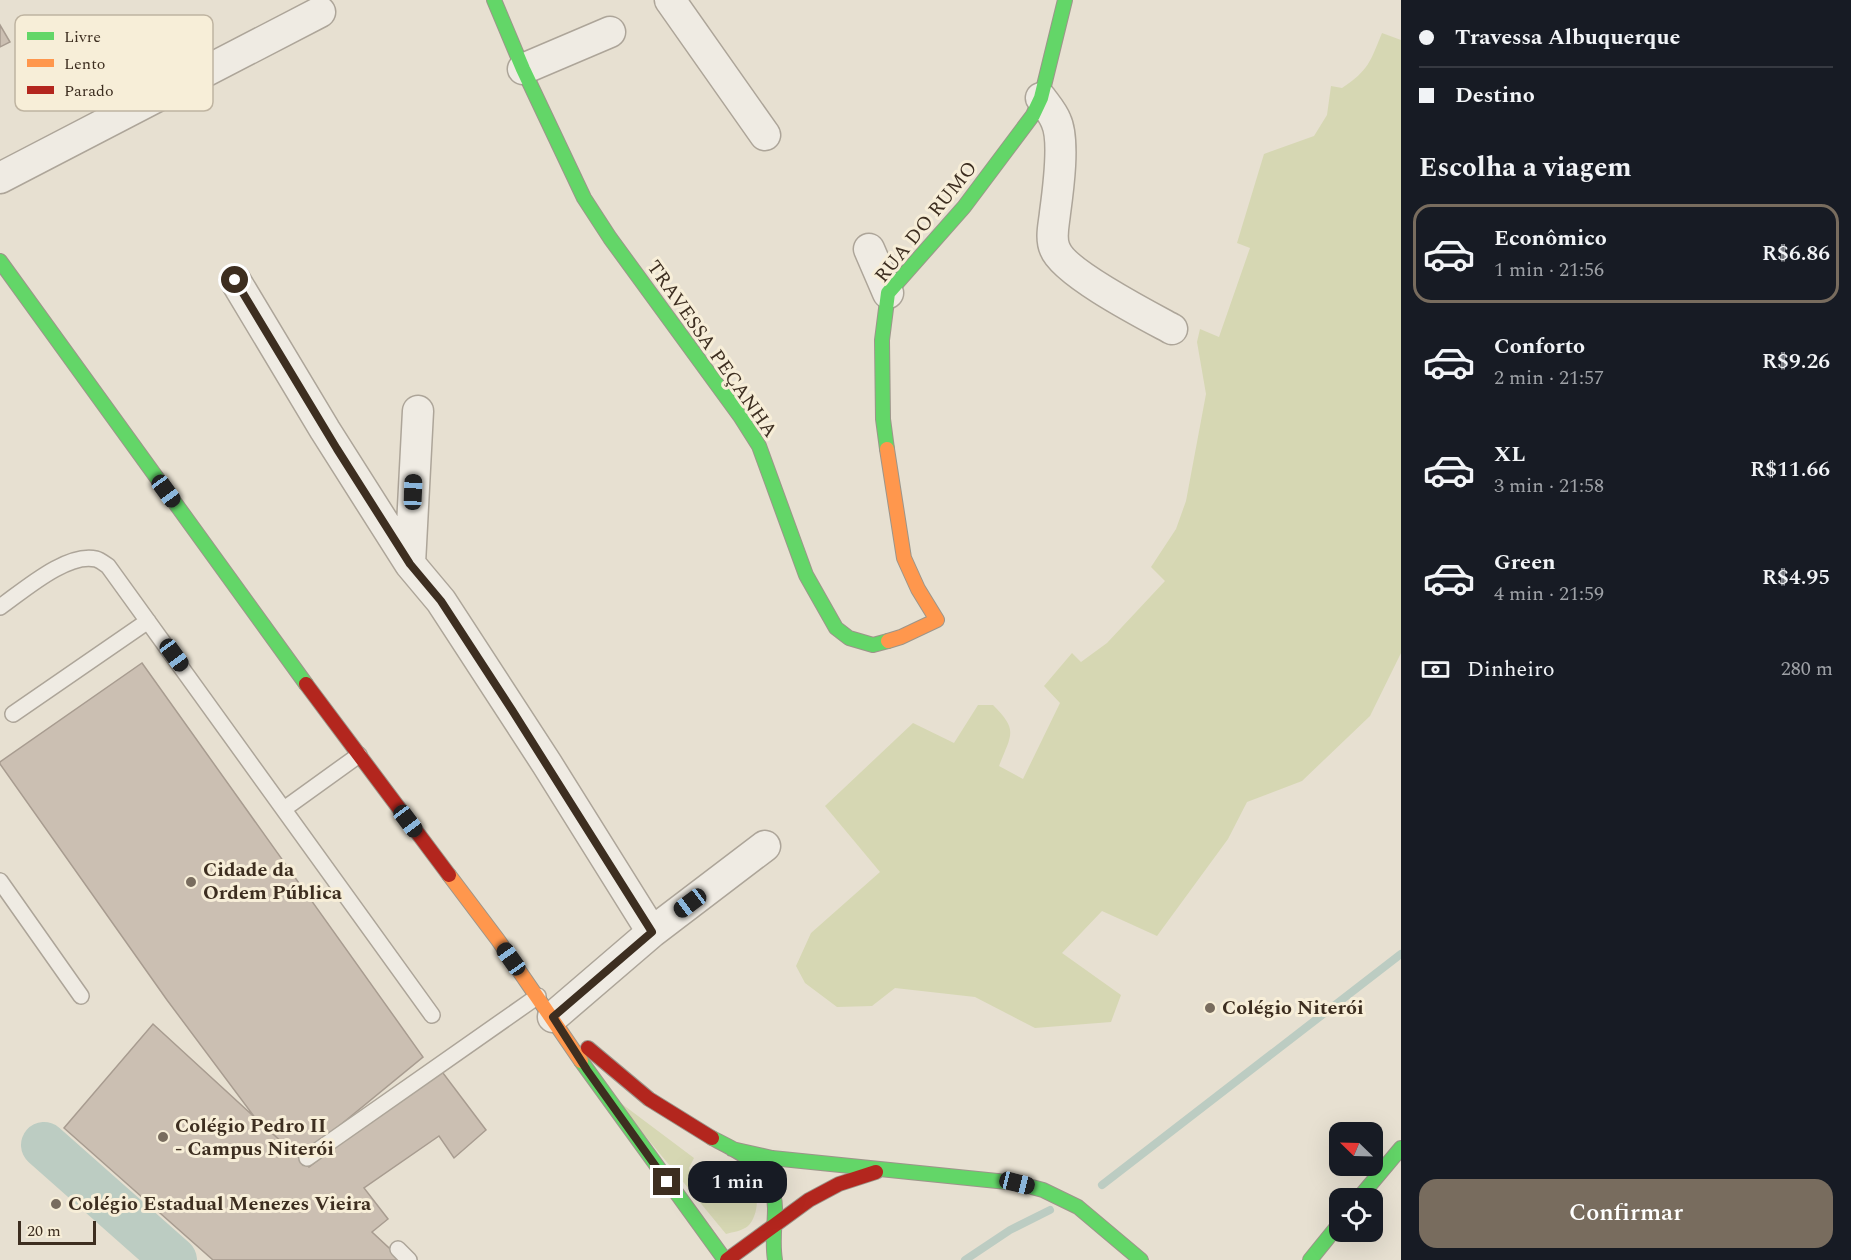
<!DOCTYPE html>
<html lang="pt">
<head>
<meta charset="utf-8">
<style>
  :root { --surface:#171b24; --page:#242831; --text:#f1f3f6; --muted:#9ea1a6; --line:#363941; --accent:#786c5e }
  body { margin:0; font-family:Spectral,serif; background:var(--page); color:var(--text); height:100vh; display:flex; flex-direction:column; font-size:22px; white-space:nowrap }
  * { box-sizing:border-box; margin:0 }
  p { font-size:20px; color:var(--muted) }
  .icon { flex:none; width:33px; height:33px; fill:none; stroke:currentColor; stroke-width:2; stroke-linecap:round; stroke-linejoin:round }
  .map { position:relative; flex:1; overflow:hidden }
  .panel { display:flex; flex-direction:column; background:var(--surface); width:450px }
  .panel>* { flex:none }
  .hud { display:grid; align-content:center; height:132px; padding:0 18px; background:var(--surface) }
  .needle { width:39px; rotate:293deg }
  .controls { position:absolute; left:1329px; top:1122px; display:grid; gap:12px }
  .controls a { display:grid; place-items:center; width:54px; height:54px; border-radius:12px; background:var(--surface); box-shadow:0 6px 24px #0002; font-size:30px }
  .scale { position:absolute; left:18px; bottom:15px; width:78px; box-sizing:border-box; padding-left:6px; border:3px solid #3d2e20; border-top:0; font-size:16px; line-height:21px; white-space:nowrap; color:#3d2e20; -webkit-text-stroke:4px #f7eed8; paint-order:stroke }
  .end { position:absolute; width:27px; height:27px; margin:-14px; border:8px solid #3d2e20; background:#fff; box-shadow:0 0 0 3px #fff }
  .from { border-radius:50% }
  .bubble { position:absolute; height:42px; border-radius:18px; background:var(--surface); box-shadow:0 6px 24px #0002; font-size:20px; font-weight:600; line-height:42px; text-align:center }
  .car { position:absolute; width:18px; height:36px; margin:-18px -9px; border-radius:8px; box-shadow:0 0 4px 2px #0007; background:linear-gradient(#222 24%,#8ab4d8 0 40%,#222 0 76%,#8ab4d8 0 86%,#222 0) }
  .hud b { display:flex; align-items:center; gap:21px; height:57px; font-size:22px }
  .hud b+b { border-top:2px solid var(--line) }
  .hud i { width:15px; height:15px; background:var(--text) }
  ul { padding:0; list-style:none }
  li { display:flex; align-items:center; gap:18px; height:99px; margin:0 12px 9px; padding:0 6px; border:3px solid transparent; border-radius:18px }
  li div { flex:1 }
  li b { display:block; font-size:22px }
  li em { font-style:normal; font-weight:600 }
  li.current { border-color:var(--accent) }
  li>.icon { width:54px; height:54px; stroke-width:1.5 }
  h2 { padding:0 18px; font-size:27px; line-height:72px }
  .pay { display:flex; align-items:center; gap:15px; height:66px; padding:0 18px; font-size:22px }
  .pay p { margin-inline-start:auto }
  .cta { display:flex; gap:12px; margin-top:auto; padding:12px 18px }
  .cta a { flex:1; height:69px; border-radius:18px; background:var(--accent); color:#fff; font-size:24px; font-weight:600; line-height:69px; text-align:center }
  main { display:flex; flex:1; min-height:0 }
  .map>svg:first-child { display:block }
  .green { fill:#d6d7b3 }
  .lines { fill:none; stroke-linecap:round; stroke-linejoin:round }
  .stream { stroke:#bcccc2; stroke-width:8 }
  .river { stroke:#bcccc2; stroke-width:46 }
  .building { fill:#cbbfb2; stroke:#a89c90; stroke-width:1.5 }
  .lane-casing { stroke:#ada599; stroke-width:18 }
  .street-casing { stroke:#ada599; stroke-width:33 }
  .fast-casing { stroke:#9c958a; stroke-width:16 }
  .slow-casing { stroke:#9c958a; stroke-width:16 }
  .jam-casing { stroke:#9c958a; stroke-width:16 }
  .lane { stroke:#efebe3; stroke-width:15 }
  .street { stroke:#efebe3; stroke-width:30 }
  .fast { stroke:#63d668; stroke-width:14 }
  .slow { stroke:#ff974d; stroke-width:14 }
  .jam { stroke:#b3261e; stroke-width:14 }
  .route { stroke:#3d2e20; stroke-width:8 }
  .poi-dot { fill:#786c5e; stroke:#f7eed8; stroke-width:2 }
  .labels { text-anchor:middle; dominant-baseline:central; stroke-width:6; stroke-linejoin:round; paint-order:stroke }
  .street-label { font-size:20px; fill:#3d2e20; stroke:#f7eed8 }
  .poi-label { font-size:20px; font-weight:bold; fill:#3d2e20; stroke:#f7eed8; text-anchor:start }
  .key { fill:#f7eed8; stroke:#bfb4a1; stroke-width:1.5 }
  .key-label { font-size:16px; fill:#3d2e20 }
</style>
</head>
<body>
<main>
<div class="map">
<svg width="1401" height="1260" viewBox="0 0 1401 1260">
  <rect width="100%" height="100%" fill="#e7e0d1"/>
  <!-- green -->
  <path class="green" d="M1382,33L1401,40V653L1370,716L1302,781L1247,802L1228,839L1157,936L1102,911L1062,953L1121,995L1111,1022L1035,1028L975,997L895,988L872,1006L837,1007L805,983L796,966L811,933L880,872L825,806L913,723L954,743L978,705H993C1019,731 1011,734 999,766L1023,779L1060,703L1044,686L1072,653L1081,662L1107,643L1165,581L1151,567L1176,529L1186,501L1206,394L1197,342L1200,329L1219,337L1250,248L1237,243L1264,154L1314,136L1327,115L1331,86L1342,88C1369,70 1370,62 1382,33Z
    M614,1098L694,1158L689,1168L694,1181L706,1175L713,1166C725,1172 741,1178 751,1186C761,1194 757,1218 748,1226C742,1231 733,1232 726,1234Z"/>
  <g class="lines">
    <!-- stream -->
    <path class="stream" d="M1102,1185L1401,954
      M965,1260L1010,1230L1050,1210"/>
    <!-- river -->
    <path class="river" d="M44,1145L174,1260"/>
  </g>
  <!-- building -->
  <path class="building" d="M0,25L10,42L0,47Z
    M142,663L423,1057L300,1158L256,1119L167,1000L0,764V762Z
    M153,1024L309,1167L440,1069L486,1130L454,1158L439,1136L364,1188L388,1219L372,1232L402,1260H213L64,1128Z"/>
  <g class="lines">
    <defs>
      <path id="lane" d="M0,607C23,591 67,552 96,559C100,560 105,564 108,566L432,1015
        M13,714L148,621
        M284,809L359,755
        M0,881L81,996
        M307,1158L538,996
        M398,1249L409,1260"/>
      <path id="street" d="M670,0L765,135
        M523,69L610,32
        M1041,98C1046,105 1053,113 1056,121C1065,140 1058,191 1055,213C1054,224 1050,238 1055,249C1064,273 1148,316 1172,329
        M0,178L320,12
        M869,249L888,293
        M235,280L325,430L410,564
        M418,411L410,564L441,601L547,764L652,932
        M553,1017L652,932L765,846"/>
      <path id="fast" d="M494,0L523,69L584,198L610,238L740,416L759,446L806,575L836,628L849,638L873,645L888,641
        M0,261L306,684
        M887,449L883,419L882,340L888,293L964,207L1033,115L1041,98L1065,0
        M581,1061L725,1260
        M712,1138C743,1154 774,1167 775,1208C775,1225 772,1242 775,1260
        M732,1149L772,1158L1017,1183L1043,1190L1078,1207L1141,1260
        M1359,1198L1401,1148
        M1310,1260L1340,1223"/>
      <path id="slow" d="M887,449L904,558L918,589L937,620L901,637L888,641
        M449,875L498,940L581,1061"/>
      <path id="jam" d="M306,684L449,875
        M588,1048L649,1099L712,1138
        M727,1260L809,1200L839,1184L876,1172"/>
    </defs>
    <!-- lane casing -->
    <use href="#lane" class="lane-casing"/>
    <!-- street casing -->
    <use href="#street" class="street-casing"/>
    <!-- fast casing -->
    <use href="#fast" class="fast-casing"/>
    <!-- slow casing -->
    <use href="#slow" class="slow-casing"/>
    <!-- jam casing -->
    <use href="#jam" class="jam-casing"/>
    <!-- lane -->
    <use href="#lane" class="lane"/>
    <!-- street -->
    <use href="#street" class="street"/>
    <!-- fast -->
    <use href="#fast" class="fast"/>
    <!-- slow -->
    <use href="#slow" class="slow"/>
    <!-- jam -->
    <use href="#jam" class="jam"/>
  </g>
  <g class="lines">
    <!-- route -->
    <path class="route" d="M235,280L337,449L410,564L441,601L512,710L652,932L553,1017L587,1070L667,1182"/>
  </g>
  <!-- markers -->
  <g class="poi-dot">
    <circle cx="191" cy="882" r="6"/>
    <circle cx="1210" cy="1008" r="6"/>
    <circle cx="163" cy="1137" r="6"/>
    <circle cx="56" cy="1204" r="6"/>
  </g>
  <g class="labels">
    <!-- street labels -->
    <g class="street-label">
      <text transform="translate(926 222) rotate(-51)">RUA DO RUMO</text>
      <text transform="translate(712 349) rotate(55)">TRAVESSA PEÇANHA</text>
    </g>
    <!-- poi labels -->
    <g class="poi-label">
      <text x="203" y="870">Cidade da<tspan x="203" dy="23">Ordem Pública</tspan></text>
      <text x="1222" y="1008">Colégio Niterói</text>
      <text x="175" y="1126">Colégio Pedro II<tspan x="175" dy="23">- Campus Niterói</tspan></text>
      <text x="68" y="1204">Colégio Estadual Menezes Vieira</text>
    </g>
  </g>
  <!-- legend -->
  <rect x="15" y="15" width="198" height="96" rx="9" class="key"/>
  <rect x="27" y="32" width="27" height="8" fill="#63d668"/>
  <rect x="27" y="59" width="27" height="8" fill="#ff974d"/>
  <rect x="27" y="86" width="27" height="8" fill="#b3261e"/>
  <g class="key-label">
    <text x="64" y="42">Livre</text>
    <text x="64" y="69">Lento</text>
    <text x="64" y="96">Parado</text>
  </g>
</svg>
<div class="controls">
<a><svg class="needle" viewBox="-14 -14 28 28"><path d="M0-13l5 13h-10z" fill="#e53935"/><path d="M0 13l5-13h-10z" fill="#9ea1a6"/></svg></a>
<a><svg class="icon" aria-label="locate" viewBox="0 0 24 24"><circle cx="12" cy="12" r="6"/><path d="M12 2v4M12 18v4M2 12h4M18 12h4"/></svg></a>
</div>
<div class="scale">20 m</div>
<i class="end from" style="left:235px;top:280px"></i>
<i class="end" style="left:667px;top:1182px"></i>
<div class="bubble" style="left:688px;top:1161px;width:99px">1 min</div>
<i class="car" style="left:166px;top:491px;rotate:144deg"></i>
<i class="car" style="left:413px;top:492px;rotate:2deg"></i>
<i class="car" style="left:174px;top:655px;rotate:144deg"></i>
<i class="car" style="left:408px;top:821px;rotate:143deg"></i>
<i class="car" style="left:690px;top:903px;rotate:233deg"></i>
<i class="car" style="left:511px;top:959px;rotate:325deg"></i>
<i class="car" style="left:1017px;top:1183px;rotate:104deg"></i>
</div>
<section class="panel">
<div class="hud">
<b><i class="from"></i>Travessa Albuquerque</b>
<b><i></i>Destino</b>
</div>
<h2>Escolha a viagem</h2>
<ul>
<li class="current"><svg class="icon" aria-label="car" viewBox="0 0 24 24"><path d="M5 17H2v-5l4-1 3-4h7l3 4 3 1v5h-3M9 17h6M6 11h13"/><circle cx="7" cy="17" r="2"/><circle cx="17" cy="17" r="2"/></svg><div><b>Econômico</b><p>1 min · 21:56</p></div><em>R$6.86</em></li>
<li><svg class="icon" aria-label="car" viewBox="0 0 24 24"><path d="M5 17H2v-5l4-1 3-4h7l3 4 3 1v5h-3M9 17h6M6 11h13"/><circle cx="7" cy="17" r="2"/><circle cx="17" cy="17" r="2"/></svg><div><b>Conforto</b><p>2 min · 21:57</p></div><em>R$9.26</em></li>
<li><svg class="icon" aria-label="car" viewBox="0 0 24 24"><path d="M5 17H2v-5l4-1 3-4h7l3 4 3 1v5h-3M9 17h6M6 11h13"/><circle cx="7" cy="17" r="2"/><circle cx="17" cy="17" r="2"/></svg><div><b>XL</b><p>3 min · 21:58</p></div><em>R$11.66</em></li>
<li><svg class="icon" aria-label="car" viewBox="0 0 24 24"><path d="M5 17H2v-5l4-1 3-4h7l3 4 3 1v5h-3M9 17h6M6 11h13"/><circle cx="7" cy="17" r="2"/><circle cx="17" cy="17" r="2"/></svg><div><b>Green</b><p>4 min · 21:59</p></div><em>R$4.95</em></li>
</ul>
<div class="pay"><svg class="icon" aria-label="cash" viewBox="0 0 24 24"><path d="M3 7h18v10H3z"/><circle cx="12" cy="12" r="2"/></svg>Dinheiro<p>280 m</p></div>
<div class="cta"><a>Confirmar</a></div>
</section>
</main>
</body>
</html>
